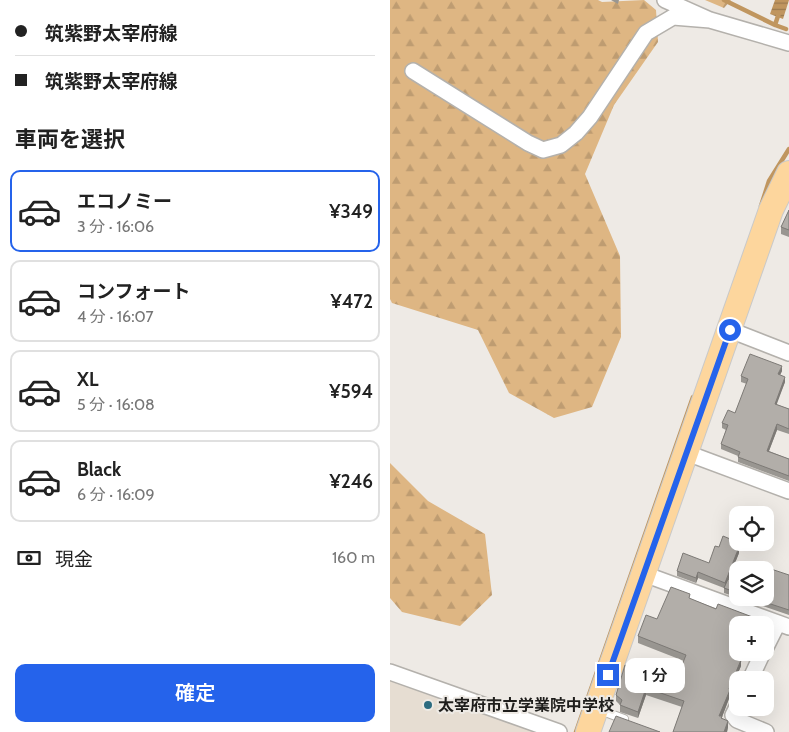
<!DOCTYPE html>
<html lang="ja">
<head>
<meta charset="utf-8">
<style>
  :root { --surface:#fff; --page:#f6f6f6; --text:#222; --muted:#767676; --line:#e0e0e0; --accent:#2563eb }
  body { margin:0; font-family:Cabin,"Noto Sans JP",sans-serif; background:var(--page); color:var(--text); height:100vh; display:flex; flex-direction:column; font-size:19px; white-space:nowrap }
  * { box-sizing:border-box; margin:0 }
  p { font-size:16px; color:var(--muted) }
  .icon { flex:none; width:28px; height:28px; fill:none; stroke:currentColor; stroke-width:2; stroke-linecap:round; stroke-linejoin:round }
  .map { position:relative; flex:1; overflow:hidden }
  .details { display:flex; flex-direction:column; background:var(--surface); width:390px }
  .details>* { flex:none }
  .banner { display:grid; align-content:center; height:110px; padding:0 15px; background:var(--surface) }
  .controls { position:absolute; left:339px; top:506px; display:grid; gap:10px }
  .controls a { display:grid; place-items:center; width:45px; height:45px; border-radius:10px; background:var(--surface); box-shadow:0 5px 20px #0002; font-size:25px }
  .end { position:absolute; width:22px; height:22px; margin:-11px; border:6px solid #2563eb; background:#fff; box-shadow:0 0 0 2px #fff }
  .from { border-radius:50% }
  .bubble { position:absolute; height:35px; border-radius:10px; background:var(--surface); box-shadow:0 5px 20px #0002; font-size:16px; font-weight:600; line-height:35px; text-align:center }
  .banner b { display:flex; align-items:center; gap:18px; height:48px; font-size:19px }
  .banner b+b { border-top:1px solid var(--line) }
  .banner i { width:12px; height:12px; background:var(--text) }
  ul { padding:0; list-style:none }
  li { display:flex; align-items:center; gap:15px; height:82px; margin:0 10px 8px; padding:0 5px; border:2px solid var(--line); border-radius:10px }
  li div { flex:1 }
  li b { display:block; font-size:19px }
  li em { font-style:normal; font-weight:600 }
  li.current { border-color:var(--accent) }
  li>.icon { width:45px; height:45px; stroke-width:1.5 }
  h2 { padding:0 15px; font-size:22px; line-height:60px }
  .pay { display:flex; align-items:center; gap:12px; height:55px; padding:0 15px; font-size:19px }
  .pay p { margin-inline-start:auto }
  .primary-button { display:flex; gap:10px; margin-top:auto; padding:10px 15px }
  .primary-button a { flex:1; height:58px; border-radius:10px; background:var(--accent); color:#fff; font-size:20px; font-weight:600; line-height:58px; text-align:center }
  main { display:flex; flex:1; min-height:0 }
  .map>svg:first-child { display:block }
  .built { fill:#e6ddd2 }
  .forest { fill:url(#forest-firs) }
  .water { fill:url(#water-rules) }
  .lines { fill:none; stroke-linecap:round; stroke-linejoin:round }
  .stream { stroke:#c0965f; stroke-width:4.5 }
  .lane-casing { stroke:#b4b1ac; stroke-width:10 }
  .street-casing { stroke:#b4b1ac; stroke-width:18 }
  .primary-casing { stroke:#c9c9c9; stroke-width:26 }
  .lane { stroke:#fff; stroke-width:8 }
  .street { stroke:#fff; stroke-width:15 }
  .primary { stroke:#fdd69d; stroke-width:24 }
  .wall { fill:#999691 }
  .shaded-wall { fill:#7d7a76 }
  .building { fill:#b2aea9; stroke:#7d7a76 }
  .route { stroke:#2563eb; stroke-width:6 }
  .poi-dot { fill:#2c6b80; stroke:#eeeae5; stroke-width:2 }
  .labels { text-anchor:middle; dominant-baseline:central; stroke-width:4; stroke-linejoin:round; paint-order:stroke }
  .poi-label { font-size:16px; font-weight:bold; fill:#1f1e1c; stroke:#eeeae5; text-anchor:start }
</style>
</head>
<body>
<main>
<section class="details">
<div class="banner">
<b><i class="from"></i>筑紫野太宰府線</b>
<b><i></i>筑紫野太宰府線</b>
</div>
<h2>車両を選択</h2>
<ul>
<li class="current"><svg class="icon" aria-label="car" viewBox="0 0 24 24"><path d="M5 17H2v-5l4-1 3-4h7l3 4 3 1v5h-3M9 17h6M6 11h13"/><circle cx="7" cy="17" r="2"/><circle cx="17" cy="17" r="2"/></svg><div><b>エコノミー</b><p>3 分 · 16:06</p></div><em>¥349</em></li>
<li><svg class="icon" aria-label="car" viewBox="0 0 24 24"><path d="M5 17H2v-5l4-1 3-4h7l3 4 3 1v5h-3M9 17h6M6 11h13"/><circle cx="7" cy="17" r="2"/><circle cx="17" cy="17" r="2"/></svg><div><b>コンフォート</b><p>4 分 · 16:07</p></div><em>¥472</em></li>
<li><svg class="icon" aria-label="car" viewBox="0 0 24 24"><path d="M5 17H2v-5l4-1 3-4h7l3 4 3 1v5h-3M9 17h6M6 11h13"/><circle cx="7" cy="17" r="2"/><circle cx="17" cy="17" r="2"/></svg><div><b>XL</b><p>5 分 · 16:08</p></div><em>¥594</em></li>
<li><svg class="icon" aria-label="car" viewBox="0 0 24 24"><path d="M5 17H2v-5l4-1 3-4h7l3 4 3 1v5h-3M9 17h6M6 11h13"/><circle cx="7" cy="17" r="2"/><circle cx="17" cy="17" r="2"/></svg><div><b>Black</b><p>6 分 · 16:09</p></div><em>¥246</em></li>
</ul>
<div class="pay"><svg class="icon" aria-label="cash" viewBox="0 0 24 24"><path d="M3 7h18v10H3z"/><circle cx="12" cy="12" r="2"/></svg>現金<p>160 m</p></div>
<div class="primary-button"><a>確定</a></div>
</section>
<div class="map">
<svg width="399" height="732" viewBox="0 0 399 732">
  <defs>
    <pattern id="forest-firs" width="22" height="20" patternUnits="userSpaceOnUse" patternTransform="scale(1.25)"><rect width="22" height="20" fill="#deb683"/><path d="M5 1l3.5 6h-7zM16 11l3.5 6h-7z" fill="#be9c71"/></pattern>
    <pattern id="water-rules" width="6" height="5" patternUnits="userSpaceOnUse" patternTransform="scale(1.25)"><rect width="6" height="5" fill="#c0965f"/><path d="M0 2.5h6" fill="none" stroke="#9b7a4e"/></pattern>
  </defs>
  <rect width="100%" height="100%" fill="#eeeae5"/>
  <!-- built -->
  <path class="built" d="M0,679L151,732H0Z"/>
  <!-- forest -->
  <path class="forest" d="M0,0H208L212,2L254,0L266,10L268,42L224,105L195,174L230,256L231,337L202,407L164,418L119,393L88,330L2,303L0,299Z
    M315,0H341L334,8Z
    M0,463L38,501L95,534L102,595L70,626L12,612L0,598Z"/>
  <!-- water -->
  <path class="water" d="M385,0H399L393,19L380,14Z"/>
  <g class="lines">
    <!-- stream -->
    <path class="stream" d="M334,0L385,25
      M389,13L385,25L396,29
      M371,206L379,181L399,149
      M186,732L303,397"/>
    <defs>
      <path id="lane" d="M207,709L234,719"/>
      <path id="street" d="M275,0L320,20L399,43
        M23,71L138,143L153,150L171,145L186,133L200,117L256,33L283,17L320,20
        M340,330L399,353
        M297,453L399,491
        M254,574L399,627
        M375,649L388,623
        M0,672L169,732
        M360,680L373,652
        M348,705L343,715L347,720L376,732"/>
      <path id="primary" d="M198,732L381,210L399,173"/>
    </defs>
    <!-- lane casing -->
    <use href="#lane" class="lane-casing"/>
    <!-- street casing -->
    <use href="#street" class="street-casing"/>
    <!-- primary casing -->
    <use href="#primary" class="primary-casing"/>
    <!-- lane -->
    <use href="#lane" class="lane"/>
    <!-- street -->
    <use href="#street" class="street"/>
    <!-- primary -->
    <use href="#primary" class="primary"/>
  </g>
  <!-- wall -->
  <path class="wall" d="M221,0H229L228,4Z
    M399,210V237L391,234V227Z
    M392,371L390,375L395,382L386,404L399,409V434L387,430L379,451L399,459V481L348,462V456L331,449V444L336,430L332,428V423L345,413L357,384L351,382V376Z
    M349,553L338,580L348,583V598H375L399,575V615L334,593V588L308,578L306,583L287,576V571L319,563Z
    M300,599L326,609L373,625H348L351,666L340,692V696L332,717V718L338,727L337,732H283L292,707L256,695L248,718L230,712V705L226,701V695L260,676L284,685L294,661L248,643V636L267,619Z"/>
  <!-- shaded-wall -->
  <path class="shaded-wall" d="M392,366V371L388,379V374Z
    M395,377V382L385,409V404Z
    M387,424V430L377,456V451Z
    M349,547V553L335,588V583Z
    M308,572V578L306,583V578Z
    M352,652H355L351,662V666L340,692V696L332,717V723L329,716Z
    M256,688V695L248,718V712Z
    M338,721V727L337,732H334Z"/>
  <!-- building -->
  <path class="building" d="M399,210V230L391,227Z
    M360,354L392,366L388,374L395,377L385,404L399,409V429L387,424L377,451L399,459V476L348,457L350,452L331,444L338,425L332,423L338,410L345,413L358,379L351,376Z
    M333,536L345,541L349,547L335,583L308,572L306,578L287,571L293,553L319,563L325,546L329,547Z
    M372,566L399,575V610L362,598H375V570H371Z
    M338,579L348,583V593L334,588Z
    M281,587L300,594L299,598L326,609L328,604L373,621L371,625H348V652H352L349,659L351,660L339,689L340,690L329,716H332L331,718L338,721L334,732H283L294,701L256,688L248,712L230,705L232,700L226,695L235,665L260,674V676L284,685L296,655L248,636L256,615L267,619Z
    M226,716L270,732H219Z"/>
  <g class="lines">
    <!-- route -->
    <path class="route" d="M218,675L340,330"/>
  </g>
  <!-- markers -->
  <circle class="poi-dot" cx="38" cy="705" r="5"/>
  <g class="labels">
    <!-- poi labels -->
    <g class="poi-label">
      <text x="48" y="705">太宰府市立学業院中学校</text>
    </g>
  </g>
</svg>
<div class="controls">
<a><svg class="icon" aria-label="locate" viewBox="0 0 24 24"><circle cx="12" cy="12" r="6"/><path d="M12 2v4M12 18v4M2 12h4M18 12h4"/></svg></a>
<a><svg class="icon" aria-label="layers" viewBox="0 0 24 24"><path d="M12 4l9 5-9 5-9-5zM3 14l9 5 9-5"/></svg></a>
<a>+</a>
<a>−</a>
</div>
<i class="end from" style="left:340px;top:330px"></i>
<i class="end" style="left:218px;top:675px"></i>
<div class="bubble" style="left:235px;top:658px;width:60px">1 分</div>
</div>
</main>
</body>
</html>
